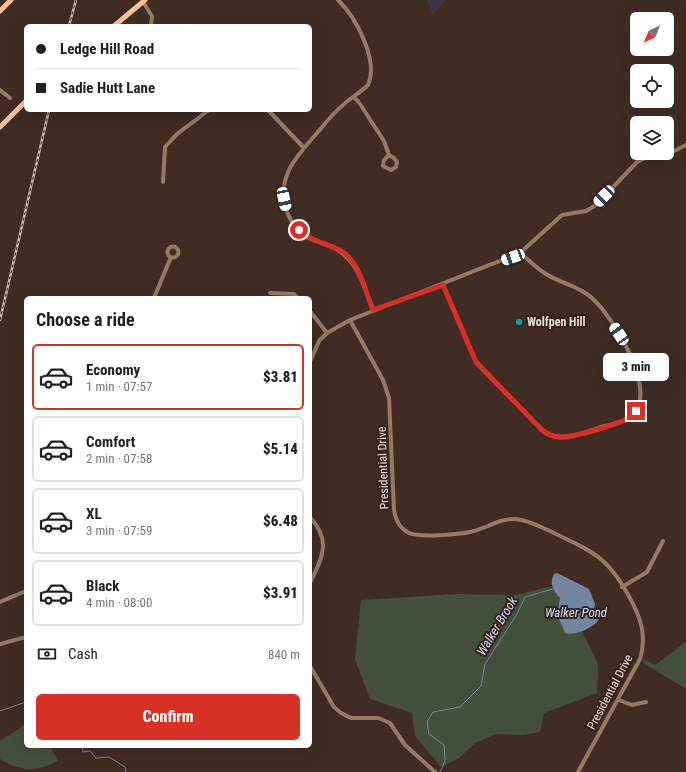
<!DOCTYPE html>
<html lang="en">
<head>
<meta charset="utf-8">
<style>
  :root { --surface:#fff; --page:#f6f6f6; --text:#202124; --muted:#757577; --line:#e0e0e0; --accent:#d93025 }
  body { margin:0; font-family:"Roboto Condensed",sans-serif; background:var(--page); color:var(--text); height:100vh; display:flex; flex-direction:column; font-size:15px; white-space:nowrap }
  * { box-sizing:border-box; margin:0 }
  p { font-size:13px; color:var(--muted) }
  .icon { flex:none; width:22px; height:22px; fill:none; stroke:currentColor; stroke-width:2; stroke-linecap:round; stroke-linejoin:round }
  .map { position:relative; flex:1; overflow:hidden }
  .drawer { position:absolute; left:24px; top:296px; width:288px; height:452px; display:flex; flex-direction:column; background:var(--surface); border-radius:6px; box-shadow:0 4px 16px #0002 }
  .drawer>* { flex:none }
  .guide { position:absolute; left:24px; top:24px; width:288px; height:88px; border-radius:6px; box-shadow:0 4px 16px #0002; display:grid; align-content:center; height:88px; padding:0 12px; background:var(--surface) }
  .needle { width:26px; rotate:223deg }
  .fabs { position:absolute; left:630px; top:12px; display:grid; gap:8px }
  .fabs a { display:grid; place-items:center; width:44px; height:44px; border-radius:6px; background:var(--surface); box-shadow:0 4px 16px #0002; font-size:20px }
  .end { position:absolute; width:18px; height:18px; margin:-9px; border:5px solid #d93025; background:#fff; box-shadow:0 0 0 2px #fff }
  .from { border-radius:50% }
  .bubble { position:absolute; height:28px; border-radius:6px; background:var(--surface); box-shadow:0 4px 16px #0002; font-size:13px; font-weight:800; line-height:28px; text-align:center }
  .car { position:absolute; width:12px; height:24px; margin:-12px -6px; border-radius:5px; box-shadow:0 0 3px 1px #0007; background:linear-gradient(#fff 24%,#345 0 40%,#fff 0 76%,#345 0 86%,#fff 0) }
  .guide b { display:flex; align-items:center; gap:14px; height:38px; font-size:15px }
  .guide b+b { border-top:1px solid var(--line) }
  .guide i { width:10px; height:10px; background:var(--text) }
  ul { padding:0; list-style:none }
  li { display:flex; align-items:center; gap:12px; height:66px; margin:0 8px 6px; padding:0 4px; border:2px solid var(--line); border-radius:6px }
  li div { flex:1 }
  li b { display:block; font-size:15px }
  li em { font-style:normal; font-weight:800 }
  li.active { border-color:var(--accent) }
  li>.icon { width:36px; height:36px; stroke-width:1.5 }
  h2 { padding:0 12px; font-size:18px; line-height:48px }
  .pay { display:flex; align-items:center; gap:10px; height:44px; padding:0 12px; font-size:15px }
  .pay p { margin-inline-start:auto }
  .button { display:flex; gap:8px; margin-top:auto; padding:8px 12px }
  .button a { flex:1; height:46px; border-radius:6px; background:var(--accent); color:#fff; font-size:16px; font-weight:800; line-height:46px; text-align:center }
  .map>svg:first-child { display:block }
  .education { fill:#3c3647 }
  .green { fill:#45503b }
  .water { fill:#74869f }
  .lines { fill:none; stroke-linecap:round; stroke-linejoin:round }
  .stream { stroke:#74869f; stroke-width:1 }
  .minor { stroke:#957a64; stroke-width:4 }
  .major { stroke:#fac194; stroke-width:5 }
  .rail-casing { stroke:#c9bab4; stroke-width:2.5 }
  .rail { stroke:#37221a; stroke-width:1; stroke-dasharray:3; stroke-linecap:butt }
  .route { stroke:#d93025; stroke-width:5 }
  .culture-dot { fill:#0f9aa8; stroke:#37221a; stroke-width:1.5 }
  .labels { text-anchor:middle; dominant-baseline:central; stroke-width:4; stroke-linejoin:round; paint-order:stroke }
  .poi-label { font-size:12px; font-weight:bold; fill:#efe1dc; stroke:#37221a; text-anchor:start }
  .street-label { font-size:12px; fill:#efe1dc; stroke:#37221a }
  .water-label { font-size:13px; font-style:italic; fill:#cbe0fc; stroke:#37221a }
</style>
</head>
<body>
<div class="map">
<svg width="686" height="772" viewBox="0 0 686 772">
  <rect width="100%" height="100%" fill="#412c24"/>
  <!-- education -->
  <path class="education" d="M427,0H446L433,14Z"/>
  <!-- green -->
  <path class="green" d="M552,586L555,593L560,598L557,609L559,620L572,635L582,631L598,664L597,693L544,713L540,732L523,735L496,734L475,743L459,758L441,767L415,736L412,713L370,699L355,659L361,600L456,594L517,595Z
    M686,642V689L643,663L644,659L655,665Z
    M26,724V746H50L58,761C37,772 20,772 0,759V741Z"/>
  <!-- water -->
  <path class="water" d="M557,573L589,589L595,604L594,610L600,616C599,626 574,637 565,633L557,614L560,598C553,591 549,583 554,574Z"/>
  <g class="lines">
    <!-- stream -->
    <path class="stream" d="M0,711L26,702
      M82,746L83,752L90,751L96,758L109,757L125,767L126,772
      M440,772L445,761L444,745L429,734L427,722L433,712L460,707L481,686L485,664L517,614L525,597L553,589"/>
    <!-- minor -->
    <path class="minor" d="M338,0C356,17 379,61 368,85C360,93 350,98 342,106C332,114 325,124 317,133C299,154 278,174 285,204C287,216 294,227 304,235C313,242 324,243 334,248C358,260 364,287 373,310
      M143,2L152,16L151,26
      M0,90L10,98
      M353,97L358,101L384,141L389,155L384,160L383,166L391,170L396,167L397,162L394,158L389,155
      M268,110L304,148
      M163,182L165,147L177,134L209,110
      M167.5 252a5.5 5.5 0 1 1 11 0a5.5 5.5 0 1 1-11 0Z
      M443,285L476,362L544,432C563,443 585,432 605,426C614,424 626,422 633,415C658,389 613,317 592,298C579,286 560,283 546,274C537,269 529,260 520,253
      M270,293L294,294L298,298
      M154,298L171,257
      M310,311L327,333
      M350,320L383,380L389,398L394,510C399,539 419,536 443,535C452,534 462,534 470,532C486,529 499,518 516,519C531,521 543,528 556,534C572,542 590,549 603,561C618,574 639,610 642,629C644,640 643,649 640,659L578,772
      M310,362L319,341L327,333L350,320L520,253L562,215L586,211L596,205L637,162L649,156L670,153L686,145
      M310,517C332,541 322,558 310,583
      M622,587L647,572L663,541
      M0,602L26,591
      M0,644L26,637
      M310,666L334,707L341,713L351,718H378L390,723L405,745L435,772
      M619,700L632,705L646,702"/>
    <!-- major -->
    <path class="major" d="M0,11L11,0
      M114,26L145,0
      M0,127L26,101"/>
    <defs>
      <path id="rail" d="M69,26L76,0
        M0,320L49,110"/>
    </defs>
    <!-- rail casing -->
    <use href="#rail" class="rail-casing"/>
    <!-- rail -->
    <use href="#rail" class="rail"/>
  </g>
  <g class="lines">
    <!-- route -->
    <path class="route" d="M299,230C313,243 329,243 343,252C360,264 366,293 373,310L443,285L476,362L541,429C546,433 552,437 558,437C569,439 615,425 627,419C631,418 633,415 636,411"/>
  </g>
  <!-- markers -->
  <circle class="culture-dot" cx="519" cy="322" r="4"/>
  <g class="labels">
    <!-- poi labels -->
    <g class="poi-label">
      <text x="527" y="322">Wolfpen Hill</text>
    </g>
    <!-- street labels -->
    <g class="street-label">
      <text transform="translate(383 468) rotate(-92)">Presidential Drive</text>
      <text transform="translate(610 692) rotate(-62)">Presidential Drive</text>
    </g>
    <!-- water labels -->
    <g class="water-label">
      <text x="576" y="612">Walker Pond</text>
      <text transform="translate(497 626) rotate(-59)">Walker Brook</text>
    </g>
  </g>
</svg>
<div class="fabs">
<a><svg class="needle" viewBox="-14 -14 28 28"><path d="M0-13l5 13h-10z" fill="#e53935"/><path d="M0 13l5-13h-10z" fill="#757577"/></svg></a>
<a><svg class="icon" aria-label="locate" viewBox="0 0 24 24"><circle cx="12" cy="12" r="6"/><path d="M12 2v4M12 18v4M2 12h4M18 12h4"/></svg></a>
<a><svg class="icon" aria-label="layers" viewBox="0 0 24 24"><path d="M12 4l9 5-9 5-9-5zM3 14l9 5 9-5"/></svg></a>
</div>
<i class="end from" style="left:299px;top:230px"></i>
<i class="end" style="left:636px;top:411px"></i>
<div class="bubble" style="left:603px;top:353px;width:66px">3 min</div>
<i class="car" style="left:604px;top:196px;rotate:224deg"></i>
<i class="car" style="left:284px;top:199px;rotate:168deg"></i>
<i class="car" style="left:513px;top:257px;rotate:250deg"></i>
<i class="car" style="left:619px;top:334px;rotate:326deg"></i>
<div class="guide">
<b><i class="from"></i>Ledge Hill Road</b>
<b><i></i>Sadie Hutt Lane</b>
</div>
<section class="drawer">
<h2>Choose a ride</h2>
<ul>
<li class="active"><svg class="icon" aria-label="car" viewBox="0 0 24 24"><path d="M5 17H2v-5l4-1 3-4h7l3 4 3 1v5h-3M9 17h6M6 11h13"/><circle cx="7" cy="17" r="2"/><circle cx="17" cy="17" r="2"/></svg><div><b>Economy</b><p>1 min · 07:57</p></div><em>$3.81</em></li>
<li><svg class="icon" aria-label="car" viewBox="0 0 24 24"><path d="M5 17H2v-5l4-1 3-4h7l3 4 3 1v5h-3M9 17h6M6 11h13"/><circle cx="7" cy="17" r="2"/><circle cx="17" cy="17" r="2"/></svg><div><b>Comfort</b><p>2 min · 07:58</p></div><em>$5.14</em></li>
<li><svg class="icon" aria-label="car" viewBox="0 0 24 24"><path d="M5 17H2v-5l4-1 3-4h7l3 4 3 1v5h-3M9 17h6M6 11h13"/><circle cx="7" cy="17" r="2"/><circle cx="17" cy="17" r="2"/></svg><div><b>XL</b><p>3 min · 07:59</p></div><em>$6.48</em></li>
<li><svg class="icon" aria-label="car" viewBox="0 0 24 24"><path d="M5 17H2v-5l4-1 3-4h7l3 4 3 1v5h-3M9 17h6M6 11h13"/><circle cx="7" cy="17" r="2"/><circle cx="17" cy="17" r="2"/></svg><div><b>Black</b><p>4 min · 08:00</p></div><em>$3.91</em></li>
</ul>
<div class="pay"><svg class="icon" aria-label="cash" viewBox="0 0 24 24"><path d="M3 7h18v10H3z"/><circle cx="12" cy="12" r="2"/></svg>Cash<p>840 m</p></div>
<div class="button"><a>Confirm</a></div>
</section>
</div>
</body>
</html>
